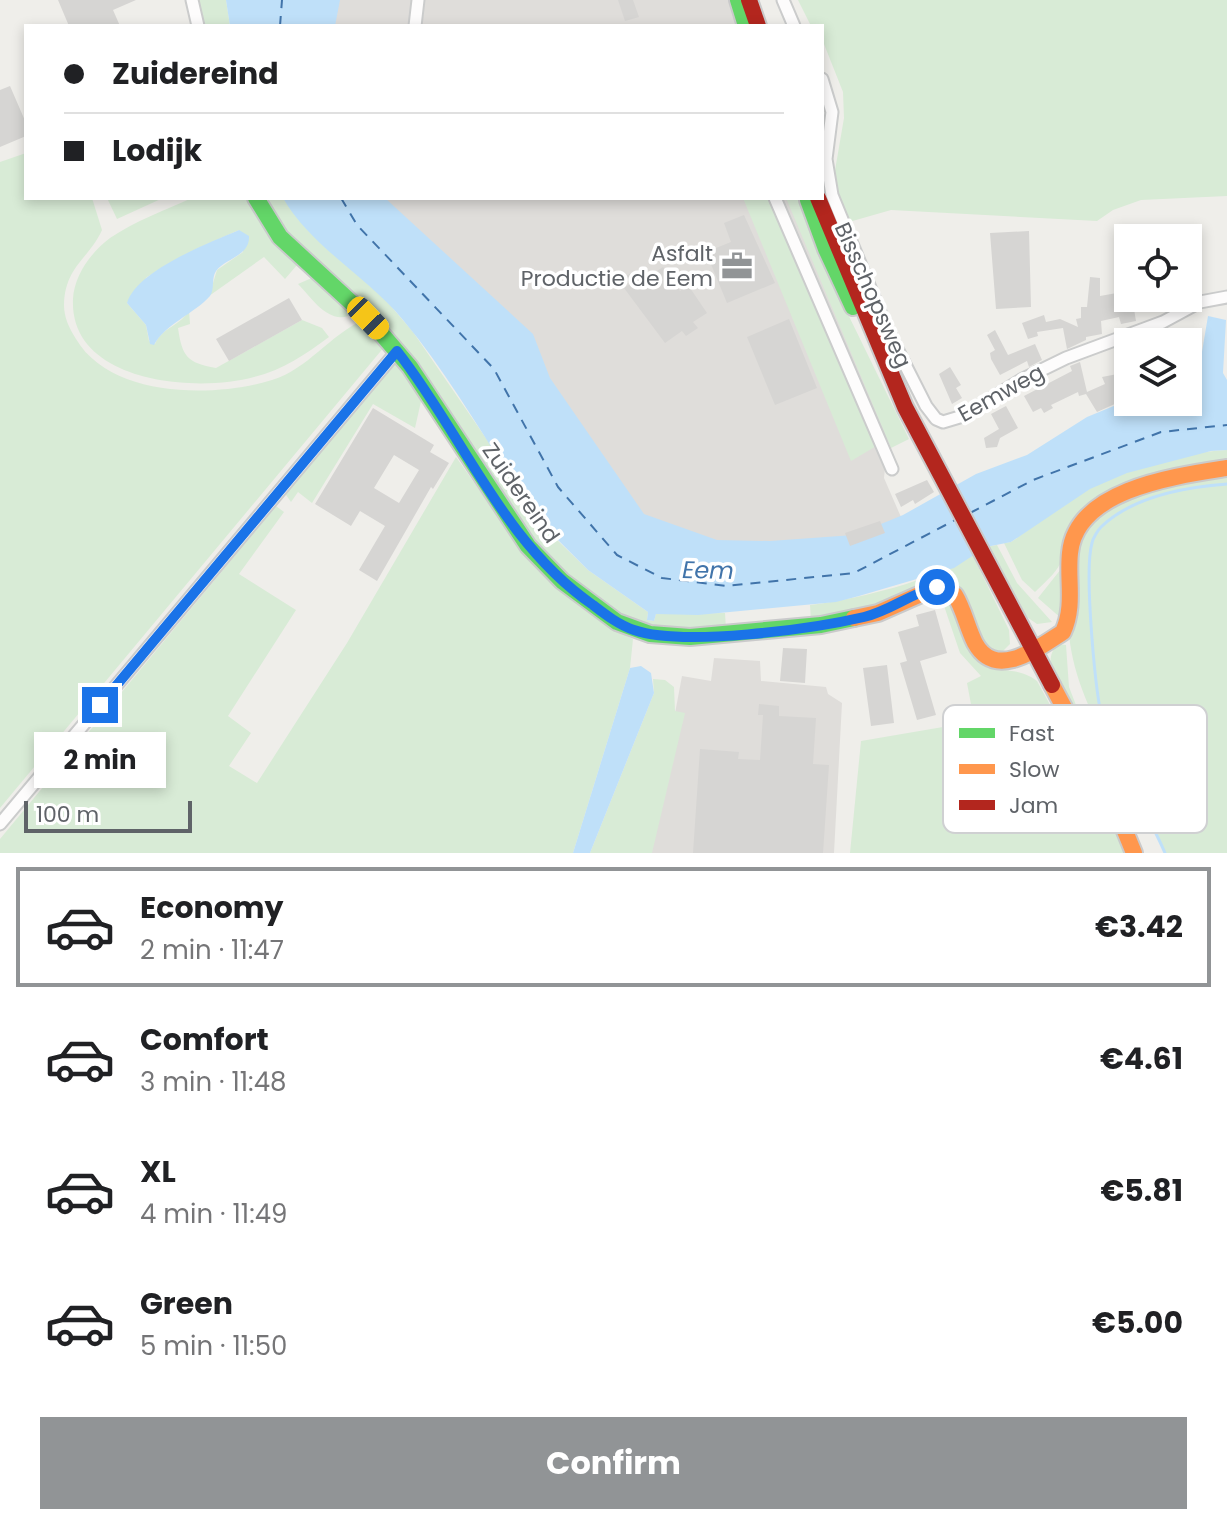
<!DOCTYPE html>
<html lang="en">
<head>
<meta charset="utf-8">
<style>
  :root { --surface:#fff; --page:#f6f6f6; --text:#202124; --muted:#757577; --line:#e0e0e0; --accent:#919496 }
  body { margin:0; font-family:Poppins,sans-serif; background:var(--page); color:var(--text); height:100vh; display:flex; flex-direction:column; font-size:30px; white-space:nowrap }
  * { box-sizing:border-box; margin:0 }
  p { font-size:26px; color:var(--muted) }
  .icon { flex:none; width:44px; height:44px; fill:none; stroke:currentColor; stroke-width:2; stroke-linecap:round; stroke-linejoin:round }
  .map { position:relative; height:853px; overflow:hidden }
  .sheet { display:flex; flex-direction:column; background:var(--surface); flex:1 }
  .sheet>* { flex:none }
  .banner { position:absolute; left:24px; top:24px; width:800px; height:176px; border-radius:0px; box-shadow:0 4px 12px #0003; display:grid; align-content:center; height:176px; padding:0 40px; background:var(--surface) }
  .controls { position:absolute; left:1114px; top:224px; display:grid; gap:16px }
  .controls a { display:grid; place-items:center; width:88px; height:88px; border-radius:0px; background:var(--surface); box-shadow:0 4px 12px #0003; font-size:40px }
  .scale { position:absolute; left:24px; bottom:20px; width:168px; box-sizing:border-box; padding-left:8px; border:4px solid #5f6368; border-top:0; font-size:22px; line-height:28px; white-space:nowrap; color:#5f6368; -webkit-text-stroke:6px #fff; paint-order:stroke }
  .end { position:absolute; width:36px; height:36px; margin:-18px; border:10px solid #1a73e8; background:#fff; box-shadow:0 0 0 4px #fff }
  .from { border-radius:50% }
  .bubble { position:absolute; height:56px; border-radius:0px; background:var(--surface); box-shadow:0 4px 12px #0003; font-size:26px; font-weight:700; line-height:56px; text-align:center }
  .car { position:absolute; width:24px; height:48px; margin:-24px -12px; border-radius:10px; box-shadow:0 0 6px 2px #0007; background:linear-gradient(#f5c518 24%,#345 0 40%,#f5c518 0 76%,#345 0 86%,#f5c518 0) }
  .banner b { display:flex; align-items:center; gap:28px; height:76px; font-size:30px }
  .banner b+b { border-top:2px solid var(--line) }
  .banner i { width:20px; height:20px; background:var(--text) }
  ul { padding:14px 0 0; list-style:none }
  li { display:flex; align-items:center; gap:24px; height:120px; margin:0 16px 12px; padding:0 24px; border:4px solid transparent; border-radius:0px }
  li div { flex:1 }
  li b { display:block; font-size:30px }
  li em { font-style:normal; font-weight:700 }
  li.on { border-color:var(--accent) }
  li>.icon { width:72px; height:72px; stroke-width:1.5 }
  .button { display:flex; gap:16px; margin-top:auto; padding:16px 40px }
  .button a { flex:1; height:92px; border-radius:0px; background:var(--accent); color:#fff; font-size:32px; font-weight:700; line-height:92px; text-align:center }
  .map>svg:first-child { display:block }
  .industrial { fill:#dfddda }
  .green { fill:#d8ebd6 }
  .water { fill:#bfe0f9 }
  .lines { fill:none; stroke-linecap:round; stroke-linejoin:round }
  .stream { stroke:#bfe0f9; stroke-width:3 }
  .ferry { stroke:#4174aa; stroke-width:2; stroke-dasharray:10 8; stroke-linecap:butt }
  .building { fill:#d6d5d3; fill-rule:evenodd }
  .street-casing { stroke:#cbcccc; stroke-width:15 }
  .fast-casing { stroke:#cacacb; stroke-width:20 }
  .slow-casing { stroke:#cacacb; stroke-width:20 }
  .jam-casing { stroke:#cacacb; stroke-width:20 }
  .street { stroke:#fdfcfc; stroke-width:11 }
  .fast { stroke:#63d668; stroke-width:16 }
  .slow { stroke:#ff974d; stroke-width:16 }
  .jam { stroke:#b3261e; stroke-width:16 }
  .route { stroke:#1a73e8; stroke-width:10 }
  .labels { text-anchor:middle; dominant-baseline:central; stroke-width:7; stroke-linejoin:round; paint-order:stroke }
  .poi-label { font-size:22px; fill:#5f6368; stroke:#fff; text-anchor:end }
  .street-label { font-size:22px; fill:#5f6368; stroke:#fff }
  .water-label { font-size:24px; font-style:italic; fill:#4174aa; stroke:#fff }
  .key { fill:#fff; stroke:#cfd0d2; stroke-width:2 }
  .key-label { font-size:22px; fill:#5f6368 }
</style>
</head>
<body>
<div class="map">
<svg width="1227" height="853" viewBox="0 0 1227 853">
  <rect width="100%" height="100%" fill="#efeeea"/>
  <!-- industrial -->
  <path class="industrial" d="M313,0H732L741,26H307Z
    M377,198H799L890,415L884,478L904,524L828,551L717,552L636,515Z
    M714,658L760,661L761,681L826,687L828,694L842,703L834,853H642L664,772L682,676L711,681Z"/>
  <!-- green -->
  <path class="green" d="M196,0H226L230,26H202Z
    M798,0H1227V196L1141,200L1113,210L1097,221L891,210L849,222L833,182L844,118L843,92L822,39V26H811Z
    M26,153V198H92L102,230C89,259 65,266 64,305C64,317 69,328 76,339C111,398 213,398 272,380C308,369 330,335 363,320L385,346L0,808V162Z
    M107,198H163L117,219Z
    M192,198H251L297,265L285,279L264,257L209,296L217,270L243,252L239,230L194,250L147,277L127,303L146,325L149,341L155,344C162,327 181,326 189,310L190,324L178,328C182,356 187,363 216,368L302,320L322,328L329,337C306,354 283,370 254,377C196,393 69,383 73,299C74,276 91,252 110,238C135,221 165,210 192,198Z
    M261,198H283L295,215L384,298L413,332L553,536L588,570L648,612L647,620L654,621L656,614L725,613L726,629L669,631L620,619L537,551L440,405L289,239Z
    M743,198H774L878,445L851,461Z
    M786,198H801L841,300L909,439L891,448Z
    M314,277L350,313L348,316C327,323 311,297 298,284Z
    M393,363L400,364L422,397L415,428L373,404L312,503L298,492L291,502L284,492Z
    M1227,450V460C1182,464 1095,481 1070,523C1062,537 1066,551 1060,564C1055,574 1043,584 1035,592L1022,580L1004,543L1011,542C1036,525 1062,504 1089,489C1128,468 1182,452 1227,450Z
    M456,457C508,529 549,600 633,639L630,668L573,853H0V839L276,506L284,512L239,574L296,610L228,716L251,733L229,766L257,783L347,643Z
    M1227,473V853H1166C1136,782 1081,719 1070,643C1068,633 1078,616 1078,602C1077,585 1071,562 1075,547C1089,494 1181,483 1227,473Z
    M997,545L1017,583L1052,622L1037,624L1021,613L986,547Z
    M972,554L1009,630L1010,644L1002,652L987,651L957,590L811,621L810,605C853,600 939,580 972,554Z
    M1061,569L1067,605L1062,619L1038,598Z
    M941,597C969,611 966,647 986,662C1002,675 1018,666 1037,681L1107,809L1127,853H850L861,741L978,721L973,715L967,683L981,676L960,653Z
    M1058,644L1066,645L1069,687L1081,718L1076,719C1066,698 1037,664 1058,644Z
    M653,679L665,680L674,687L675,711L685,713L652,853H590L654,693Z"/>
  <!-- water -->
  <path class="water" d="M226,0H340L335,26H230Z
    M283,198H385L533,334L550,378L644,514L717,540L770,541L854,535L903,515L976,474L1027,455L1087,417L1126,401L1188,402V385L1197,382L1208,316L1226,320L1223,373L1227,380V450L1211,451L1127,473L1090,489L1011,542L986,547L954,568L859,596L836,602L698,615L656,614L654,621L647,620L648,612L588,570L554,536L551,537C501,469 459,387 403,320C368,277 311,247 283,198Z
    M239,230L249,236C250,256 226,258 216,271C211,279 215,289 210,296C194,314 165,324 154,345L150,344L146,325L127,303C137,270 209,243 239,230Z
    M641,666L651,673L654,693L590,853H573L630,668Z"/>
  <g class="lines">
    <!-- stream -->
    <path class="stream" d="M1165,853C1147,810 1118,770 1104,726C1095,697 1084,570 1092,543C1093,538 1098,530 1101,527C1132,497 1186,487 1227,484"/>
    <!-- ferry -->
    <path class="ferry" d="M280,26L282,0
      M341,198L357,225L494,369L558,487L617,555L662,578L726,586L854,573L957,519
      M970,513L1033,480L1161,432L1227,425"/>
  </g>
  <!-- building -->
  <path class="building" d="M58,0H136L113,10L120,26H69Z
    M618,0H633L639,17L625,21Z
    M10,86L26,123V136L0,147V90Z
    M744,215L775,283L727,303L706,252L731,242L724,223Z
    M1029,231L1031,307L996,309L990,233Z
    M663,267L680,291L688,285L707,313L693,322L698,328L686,336L682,331L665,343L624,288L631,283L626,276L635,271L642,281Z
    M1090,277L1100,278V296L1128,291V298H1166V302L1134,309L1136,321L1121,324L1119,317L1101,321L1102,334L1086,337V340L1067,349L1063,328L1037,332L1038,336L1028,339L1022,323L1044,315L1046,322L1060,319L1078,327L1076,319L1081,318V307H1087Z
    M289,298L302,320L229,361L216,339Z
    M789,319L817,388L775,405L747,337Z
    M995,330L1008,355L1035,344L1042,360L1029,367L1027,361L1000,375L991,359L990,353L995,350L987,335Z
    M1080,362L1087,392L1105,384L1102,377L1128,372V398L1097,412L1086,394L1079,396L1078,392L1051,405L1053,408L1044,413L1041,408L1033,412L1024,396L1072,371L1070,366Z
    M950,367L961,385L956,388L962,398L952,404L939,374Z
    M1006,406L1018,428L1000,438L997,447L986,448L984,438L999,429L991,414Z
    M373,408L434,445L430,452L449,463L433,489L431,487L377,581L359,570L385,526L360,511L351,526L315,504ZM394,455L419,470L399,503L374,488Z
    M927,480L934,492L915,504L913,500L901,507L895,494Z
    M880,521L885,533L850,546L845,533Z
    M935,610L947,653L920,661L936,715L917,720L900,663L907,661L898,632L919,626L916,615Z
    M783,648L807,649L805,683L780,681Z
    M887,665L894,723L871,726L863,668Z
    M759,704L779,706V716L816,718L813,764L829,765L823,853H693L700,749L739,752L738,759L760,760L763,715H758Z"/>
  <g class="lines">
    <defs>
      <path id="street" d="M192,0L198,26
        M783,0L794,26
        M415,26L418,0
        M822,79L832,112L826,159L832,195L887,329L926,406L936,419L943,422L963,416L1021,380L1066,358L1163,322L1200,302L1227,297
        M775,198L892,469
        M0,824L397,351"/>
      <path id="fast" d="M738,0L746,26
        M256,198L280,237L368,318L410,367L528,546L562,581L617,622L650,634L690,637L821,625L854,618
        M808,200L826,249L853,307"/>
      <path id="slow" d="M854,618L878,613L937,587L955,595C964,610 967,627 975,643C996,681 1038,648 1063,632C1075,606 1067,580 1070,553C1076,489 1176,476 1227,468
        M1052,685L1109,792L1134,853"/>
      <path id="jam" d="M749,0L758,26
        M818,198L905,407L1052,685"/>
    </defs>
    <!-- street casing -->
    <use href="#street" class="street-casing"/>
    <!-- fast casing -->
    <use href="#fast" class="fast-casing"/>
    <!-- slow casing -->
    <use href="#slow" class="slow-casing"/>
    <!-- jam casing -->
    <use href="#jam" class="jam-casing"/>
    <!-- street -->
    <use href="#street" class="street"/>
    <!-- fast -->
    <use href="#fast" class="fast"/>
    <!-- slow -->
    <use href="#slow" class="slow"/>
    <!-- jam -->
    <use href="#jam" class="jam"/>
  </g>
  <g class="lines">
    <!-- route -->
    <path class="route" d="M100,705L397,351C463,435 503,543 593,605C606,615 619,625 634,630C683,647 812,629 864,617C890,611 911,593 937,587"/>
  </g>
  <!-- icons -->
  <defs>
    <symbol id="office-bare" viewBox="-9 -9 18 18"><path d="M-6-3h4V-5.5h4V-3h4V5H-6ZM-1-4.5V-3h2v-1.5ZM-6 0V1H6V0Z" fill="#919496" stroke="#fff" stroke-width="2.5" paint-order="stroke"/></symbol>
  </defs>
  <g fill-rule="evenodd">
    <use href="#office-bare" x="715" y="244" width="44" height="44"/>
  </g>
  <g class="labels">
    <!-- poi labels -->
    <g class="poi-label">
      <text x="713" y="253">Asfalt<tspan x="713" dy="25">Productie de Eem</tspan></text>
    </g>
    <!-- street labels -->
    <g class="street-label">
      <text transform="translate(873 295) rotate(66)">Bisschopsweg</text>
      <text transform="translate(1001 393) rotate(-29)">Eemweg</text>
      <text transform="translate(521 493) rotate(55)">Zuidereind</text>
    </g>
    <!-- water labels -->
    <g class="water-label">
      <text transform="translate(708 570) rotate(1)">Eem</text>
    </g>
  </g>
  <!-- legend -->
  <rect x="943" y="705" width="264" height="128" rx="12" class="key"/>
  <rect x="959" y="728" width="36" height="10" fill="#63d668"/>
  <rect x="959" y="764" width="36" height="10" fill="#ff974d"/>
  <rect x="959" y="800" width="36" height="10" fill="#b3261e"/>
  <g class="key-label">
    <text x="1009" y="741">Fast</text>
    <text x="1009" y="777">Slow</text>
    <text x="1009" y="813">Jam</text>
  </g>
</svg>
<div class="controls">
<a><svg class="icon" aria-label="locate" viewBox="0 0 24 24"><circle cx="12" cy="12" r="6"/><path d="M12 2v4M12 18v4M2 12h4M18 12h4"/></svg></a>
<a><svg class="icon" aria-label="layers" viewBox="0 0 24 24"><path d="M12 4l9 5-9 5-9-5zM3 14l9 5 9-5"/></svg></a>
</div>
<div class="scale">100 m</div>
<i class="end from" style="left:937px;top:587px"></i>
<i class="end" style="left:100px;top:705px"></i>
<div class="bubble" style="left:34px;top:732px;width:132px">2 min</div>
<i class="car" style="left:368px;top:318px;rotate:136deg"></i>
<div class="banner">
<b><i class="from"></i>Zuidereind</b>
<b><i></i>Lodijk</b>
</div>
</div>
<section class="sheet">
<ul>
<li class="on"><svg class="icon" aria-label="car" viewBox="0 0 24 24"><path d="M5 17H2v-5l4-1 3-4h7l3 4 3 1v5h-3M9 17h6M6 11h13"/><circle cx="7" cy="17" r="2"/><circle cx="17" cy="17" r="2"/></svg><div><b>Economy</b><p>2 min · 11:47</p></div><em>€3.42</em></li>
<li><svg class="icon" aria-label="car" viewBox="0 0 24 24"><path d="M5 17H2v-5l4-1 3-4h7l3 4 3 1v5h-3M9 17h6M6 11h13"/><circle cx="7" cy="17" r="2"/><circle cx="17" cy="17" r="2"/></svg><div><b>Comfort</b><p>3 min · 11:48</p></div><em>€4.61</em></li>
<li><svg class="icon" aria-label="car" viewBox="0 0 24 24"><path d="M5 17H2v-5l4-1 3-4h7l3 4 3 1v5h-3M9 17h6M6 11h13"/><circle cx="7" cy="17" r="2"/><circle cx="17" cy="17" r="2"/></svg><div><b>XL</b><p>4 min · 11:49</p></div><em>€5.81</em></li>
<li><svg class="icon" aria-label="car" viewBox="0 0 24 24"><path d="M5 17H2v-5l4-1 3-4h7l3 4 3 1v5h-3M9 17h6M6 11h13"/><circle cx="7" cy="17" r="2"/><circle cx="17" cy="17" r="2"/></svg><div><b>Green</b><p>5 min · 11:50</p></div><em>€5.00</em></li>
</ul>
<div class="button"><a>Confirm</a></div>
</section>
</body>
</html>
